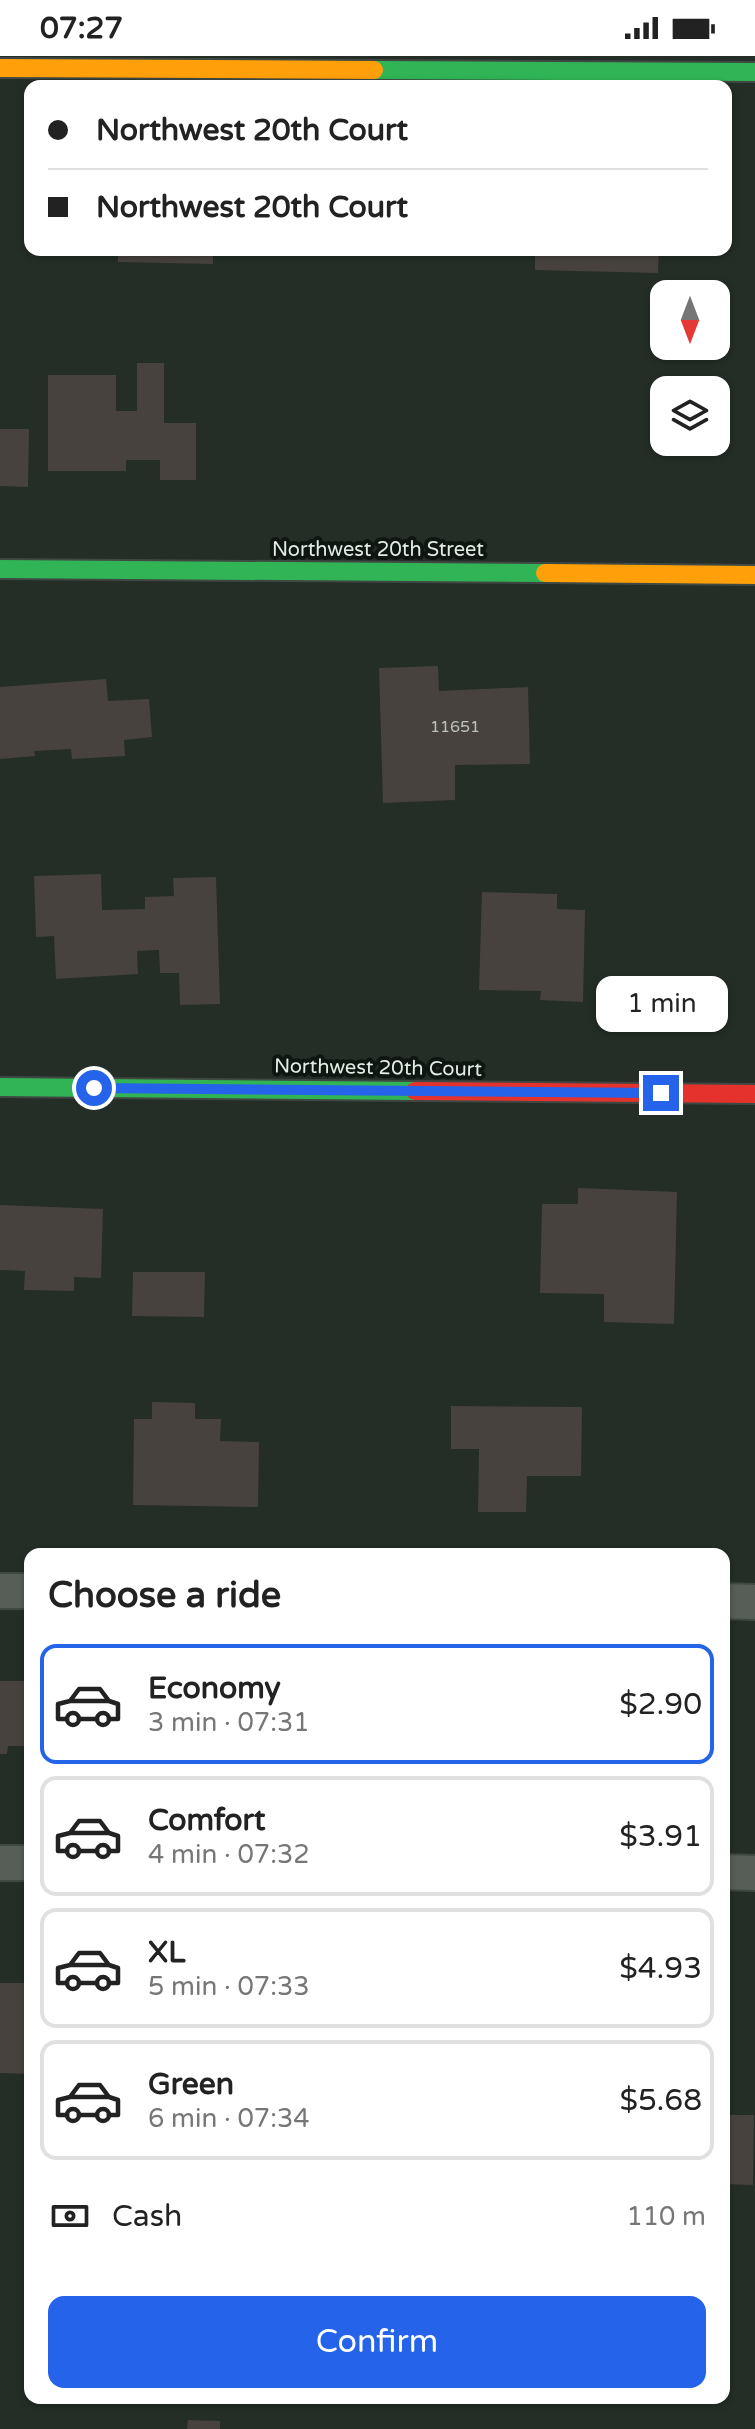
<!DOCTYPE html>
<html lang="en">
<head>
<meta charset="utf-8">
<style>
  :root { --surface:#fff; --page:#f2f2f2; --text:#222; --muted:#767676; --line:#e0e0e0; --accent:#2563eb }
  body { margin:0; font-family:"Varela Round",sans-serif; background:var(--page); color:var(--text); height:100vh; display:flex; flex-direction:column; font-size:30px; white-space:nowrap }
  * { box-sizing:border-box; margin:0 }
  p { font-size:26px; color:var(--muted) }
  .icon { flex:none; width:44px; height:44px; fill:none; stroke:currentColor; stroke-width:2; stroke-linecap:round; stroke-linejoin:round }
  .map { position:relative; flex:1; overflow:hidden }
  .details { position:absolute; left:24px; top:1492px; width:706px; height:856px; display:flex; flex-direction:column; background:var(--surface); border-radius:16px; box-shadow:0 2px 6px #0004 }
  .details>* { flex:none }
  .banner { position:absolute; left:24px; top:24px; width:708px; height:176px; border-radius:16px; box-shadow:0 2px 6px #0004; display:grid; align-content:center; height:176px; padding:0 24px; background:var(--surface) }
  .needle { width:52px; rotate:180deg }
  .buttons { position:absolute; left:650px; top:224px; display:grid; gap:16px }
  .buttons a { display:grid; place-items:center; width:80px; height:80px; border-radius:16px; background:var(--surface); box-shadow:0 2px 6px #0004; font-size:40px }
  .end { position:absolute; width:36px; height:36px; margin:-18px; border:10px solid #2563eb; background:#fff; box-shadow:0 0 0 4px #fff }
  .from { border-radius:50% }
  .bubble { position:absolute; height:56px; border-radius:16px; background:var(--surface); box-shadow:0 2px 6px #0004; font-size:26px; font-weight:600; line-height:56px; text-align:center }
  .banner b { display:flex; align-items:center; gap:28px; height:76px; font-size:30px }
  .banner b+b { border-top:2px solid var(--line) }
  .banner i { width:20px; height:20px; background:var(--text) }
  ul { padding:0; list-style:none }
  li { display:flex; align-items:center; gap:24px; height:120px; margin:0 16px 12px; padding:0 8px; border:4px solid var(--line); border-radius:16px }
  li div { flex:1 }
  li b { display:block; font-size:30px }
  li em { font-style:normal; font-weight:600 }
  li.active { border-color:var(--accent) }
  li>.icon { width:72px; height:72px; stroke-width:1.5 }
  h2 { padding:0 24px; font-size:36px; line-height:96px }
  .pay { display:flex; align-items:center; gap:20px; height:88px; padding:0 24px; font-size:30px }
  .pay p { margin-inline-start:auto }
  .cta { display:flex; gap:16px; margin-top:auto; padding:16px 24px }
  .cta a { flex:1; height:92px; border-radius:16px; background:var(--accent); color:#fff; font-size:32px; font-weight:600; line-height:92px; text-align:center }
  .status { display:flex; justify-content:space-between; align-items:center; height:56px; padding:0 40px; background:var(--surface); direction:ltr }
  .status svg { height:22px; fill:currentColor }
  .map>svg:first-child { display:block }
  .building { fill:#47423e }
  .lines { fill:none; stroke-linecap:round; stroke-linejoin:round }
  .street-casing { stroke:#3f4842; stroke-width:38 }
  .fast-casing { stroke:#3f4842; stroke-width:22 }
  .slow-casing { stroke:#3f4842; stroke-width:22 }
  .jam-casing { stroke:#3f4842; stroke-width:22 }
  .street { stroke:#575e58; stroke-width:34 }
  .fast { stroke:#30b455; stroke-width:18 }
  .slow { stroke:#ff9f0a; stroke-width:18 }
  .jam { stroke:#e5322d; stroke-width:18 }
  .route { stroke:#2563eb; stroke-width:10 }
  .labels { text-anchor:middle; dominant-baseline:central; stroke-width:8; stroke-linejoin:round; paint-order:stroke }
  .number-label { font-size:16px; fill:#bac2ba }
  .street-label { font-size:20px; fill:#e1ece4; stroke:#0f1611 }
</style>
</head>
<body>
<div class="status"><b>07:27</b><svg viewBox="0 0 49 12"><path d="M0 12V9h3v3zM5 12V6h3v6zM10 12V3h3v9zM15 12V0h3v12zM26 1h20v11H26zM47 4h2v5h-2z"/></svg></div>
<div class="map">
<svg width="755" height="2373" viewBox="0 0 755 2373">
  <rect width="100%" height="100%" fill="#242d26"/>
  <!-- building -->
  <path class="building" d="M118,194H213V208L118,206Z
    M535,194H659L658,217L535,214Z
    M137,307H164V367H196V424H160V404H126V415H48V319H116V355H137Z
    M0,373H29L28,431L0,430Z
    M438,610L439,635L528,631L530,708L455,709V744L383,747L379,612Z
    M106,623L108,645L149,643L152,681L124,684L125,700L72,703L71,693L34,695L35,700L0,703V631Z
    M101,818L102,854L145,853V841L174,840L173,822L216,821L220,948L180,949L179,917H160L159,894L137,895L138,918L56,923L54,880L36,881L34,820Z
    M482,836L557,838V853L585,854L583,946L540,944L541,935L479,934Z
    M578,1132L677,1136L674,1268L604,1266V1238L540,1237L542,1148H578Z
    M0,1149L103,1153L101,1222L74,1221V1235L24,1234L25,1215L0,1214Z
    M133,1216H205L204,1261L132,1260Z
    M152,1346L195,1347V1363H221L220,1385L259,1386L258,1451L133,1449L134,1363H152Z
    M451,1350L582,1351L581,1420H527L526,1456H478L479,1393H451Z
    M0,1625H30V1690H8L7,1698H0Z
    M0,1927H30V2018L0,2017Z
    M724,2059H754L753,2129L724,2128Z
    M188,2364L220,2365V2373H187Z"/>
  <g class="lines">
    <defs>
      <path id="street" d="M0,1535H30
        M724,1545L755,1546
        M0,1807H30
        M724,1816L755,1817"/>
      <path id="fast" d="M374,14L755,16
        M0,513L545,517
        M0,1031L415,1035"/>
      <path id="slow" d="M0,12L374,14
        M545,517L755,519"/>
      <path id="jam" d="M415,1035L755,1038"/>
    </defs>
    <!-- street casing -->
    <use href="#street" class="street-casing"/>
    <!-- fast casing -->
    <use href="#fast" class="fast-casing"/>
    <!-- slow casing -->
    <use href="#slow" class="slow-casing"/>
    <!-- jam casing -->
    <use href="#jam" class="jam-casing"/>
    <!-- street -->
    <use href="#street" class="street"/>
    <!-- fast -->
    <use href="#fast" class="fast"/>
    <!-- slow -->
    <use href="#slow" class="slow"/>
    <!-- jam -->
    <use href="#jam" class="jam"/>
  </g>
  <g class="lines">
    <!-- route -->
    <path class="route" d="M94,1032L661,1037"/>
  </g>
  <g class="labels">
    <!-- number labels -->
    <g class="number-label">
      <text x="455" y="671">11651</text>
    </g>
    <!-- street labels -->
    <g class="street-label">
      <text x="378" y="494">Northwest 20th Street</text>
      <text transform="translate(378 1012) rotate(1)">Northwest 20th Court</text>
    </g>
  </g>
</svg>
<div class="buttons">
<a><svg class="needle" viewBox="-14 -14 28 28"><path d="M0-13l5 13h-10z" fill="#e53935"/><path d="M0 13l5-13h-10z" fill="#767676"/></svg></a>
<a><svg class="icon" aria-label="layers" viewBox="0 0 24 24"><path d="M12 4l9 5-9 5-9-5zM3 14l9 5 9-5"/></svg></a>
</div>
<i class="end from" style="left:94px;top:1032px"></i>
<i class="end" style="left:661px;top:1037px"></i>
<div class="bubble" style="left:596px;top:920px;width:132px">1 min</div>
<div class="banner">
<b><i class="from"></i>Northwest 20th Court</b>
<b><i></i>Northwest 20th Court</b>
</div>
<section class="details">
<h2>Choose a ride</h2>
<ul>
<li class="active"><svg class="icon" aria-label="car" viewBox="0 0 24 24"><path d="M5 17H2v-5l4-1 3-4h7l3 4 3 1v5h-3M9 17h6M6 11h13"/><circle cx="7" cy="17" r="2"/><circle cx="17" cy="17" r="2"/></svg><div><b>Economy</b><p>3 min · 07:31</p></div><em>$2.90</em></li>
<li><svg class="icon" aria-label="car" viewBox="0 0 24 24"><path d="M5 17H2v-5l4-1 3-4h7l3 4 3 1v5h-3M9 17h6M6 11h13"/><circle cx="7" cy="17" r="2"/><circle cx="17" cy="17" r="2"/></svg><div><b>Comfort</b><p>4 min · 07:32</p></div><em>$3.91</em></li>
<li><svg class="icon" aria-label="car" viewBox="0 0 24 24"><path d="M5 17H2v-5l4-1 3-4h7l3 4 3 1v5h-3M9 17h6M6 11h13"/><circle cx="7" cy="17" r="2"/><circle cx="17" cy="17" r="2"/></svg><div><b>XL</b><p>5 min · 07:33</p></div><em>$4.93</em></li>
<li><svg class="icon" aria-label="car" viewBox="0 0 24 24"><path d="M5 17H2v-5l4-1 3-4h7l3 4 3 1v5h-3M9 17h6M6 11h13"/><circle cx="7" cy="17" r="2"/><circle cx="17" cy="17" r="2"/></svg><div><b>Green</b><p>6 min · 07:34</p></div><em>$5.68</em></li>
</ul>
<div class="pay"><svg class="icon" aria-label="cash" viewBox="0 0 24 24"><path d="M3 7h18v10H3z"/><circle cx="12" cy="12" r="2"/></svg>Cash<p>110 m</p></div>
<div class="cta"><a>Confirm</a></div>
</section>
</div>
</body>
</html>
